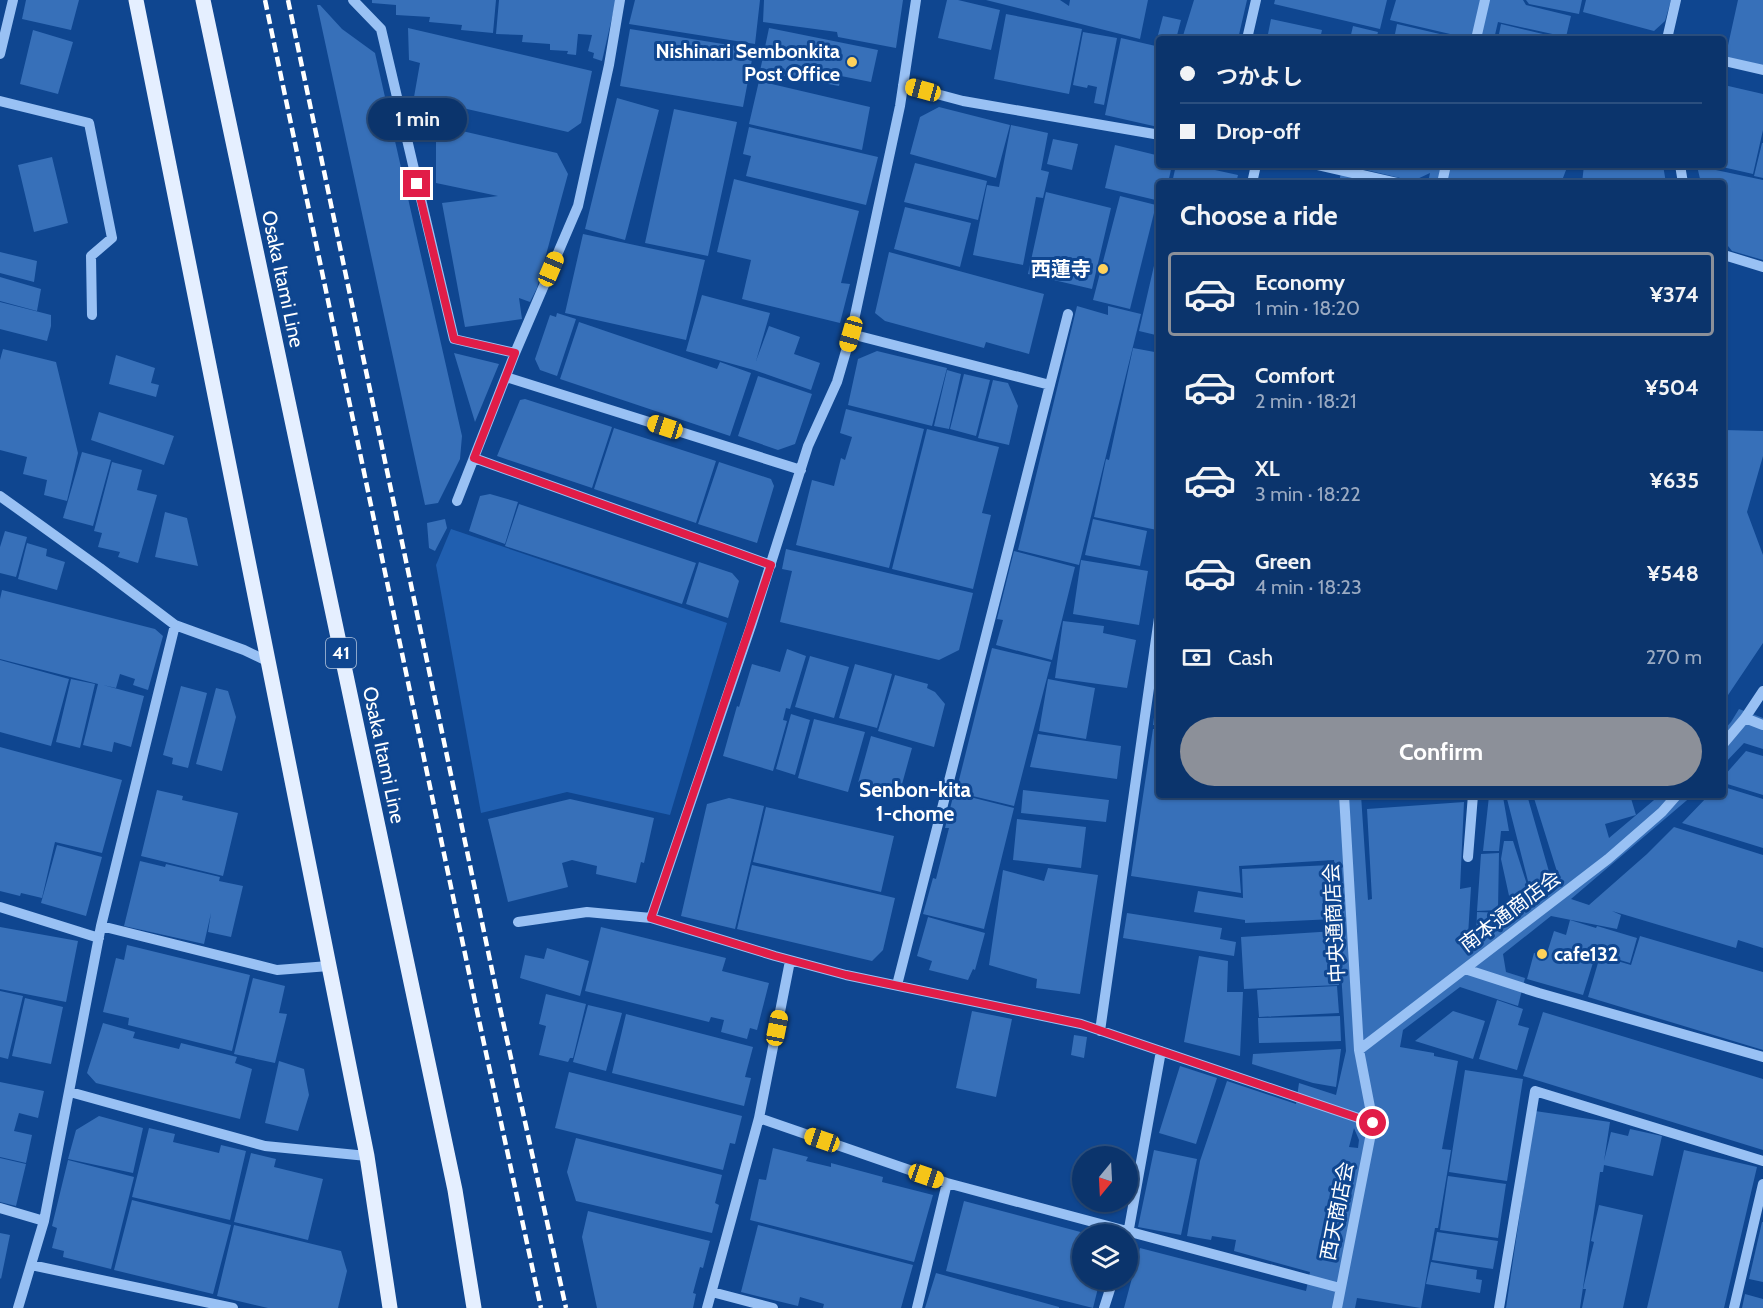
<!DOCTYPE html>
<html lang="en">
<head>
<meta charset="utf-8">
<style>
  :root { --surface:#0b346c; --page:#143c72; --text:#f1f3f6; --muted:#9aaac2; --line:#2b4f7f; --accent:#8c9099 }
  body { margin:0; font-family:Cabin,"Noto Sans JP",sans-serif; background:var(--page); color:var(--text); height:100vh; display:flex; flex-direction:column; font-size:22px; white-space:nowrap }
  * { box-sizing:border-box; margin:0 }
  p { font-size:20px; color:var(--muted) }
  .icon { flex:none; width:33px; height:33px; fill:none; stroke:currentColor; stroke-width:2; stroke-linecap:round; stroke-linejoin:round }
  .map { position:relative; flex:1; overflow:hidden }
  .side { position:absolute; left:1156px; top:180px; width:570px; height:618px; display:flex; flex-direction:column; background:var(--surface); border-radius:6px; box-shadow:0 2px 4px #0004,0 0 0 2px var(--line) }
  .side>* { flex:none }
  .top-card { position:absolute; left:1156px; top:36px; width:570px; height:132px; border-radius:6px; box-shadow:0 2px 4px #0004,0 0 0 2px var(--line); display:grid; align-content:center; height:132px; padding:0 24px; background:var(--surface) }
  .needle { width:39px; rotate:198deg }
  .fabs { position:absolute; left:1072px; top:1146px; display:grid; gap:12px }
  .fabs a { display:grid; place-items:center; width:66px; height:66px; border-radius:50%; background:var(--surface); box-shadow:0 2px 4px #0004,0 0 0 2px var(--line); font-size:30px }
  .end { position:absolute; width:27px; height:27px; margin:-14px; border:8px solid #e11d48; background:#fff; box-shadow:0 0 0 3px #fff }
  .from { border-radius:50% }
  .bubble { position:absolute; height:42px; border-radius:21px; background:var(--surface); box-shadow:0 2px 4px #0004,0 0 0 2px var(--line); font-size:20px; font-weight:700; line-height:42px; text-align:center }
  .car { position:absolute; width:18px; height:36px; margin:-18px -9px; border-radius:8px; box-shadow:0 0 4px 2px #0007; background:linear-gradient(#f5c518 24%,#345 0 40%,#f5c518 0 76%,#345 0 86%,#f5c518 0) }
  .top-card b { display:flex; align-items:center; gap:21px; height:57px; font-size:22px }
  .top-card b+b { border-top:2px solid var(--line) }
  .top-card i { width:15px; height:15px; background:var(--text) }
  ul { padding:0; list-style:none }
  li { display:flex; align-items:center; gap:18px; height:84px; margin:0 12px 9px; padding:0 12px; border:3px solid transparent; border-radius:6px }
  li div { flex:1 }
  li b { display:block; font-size:22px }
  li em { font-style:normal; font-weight:700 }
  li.current { border-color:var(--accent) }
  li>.icon { width:54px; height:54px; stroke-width:1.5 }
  h2 { padding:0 24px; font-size:27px; line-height:72px }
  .pay { display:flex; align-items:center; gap:15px; height:66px; padding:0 24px; font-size:22px }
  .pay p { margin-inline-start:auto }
  .cta { display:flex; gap:12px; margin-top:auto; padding:12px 24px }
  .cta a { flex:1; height:69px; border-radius:36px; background:var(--accent); color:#fff; font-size:24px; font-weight:700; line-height:69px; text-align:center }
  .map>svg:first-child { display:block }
  .green { fill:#205fb0 }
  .building { fill:#3770b9; fill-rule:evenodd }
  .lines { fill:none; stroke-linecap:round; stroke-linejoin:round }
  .minor { stroke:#99c1f4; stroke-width:10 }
  .major { stroke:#e5efff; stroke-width:15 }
  .rail { stroke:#fff; stroke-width:4.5; stroke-dasharray:10 4.5; stroke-linecap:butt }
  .route { stroke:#e11d48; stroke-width:8 }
  .poi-dot { fill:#ffd25b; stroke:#0f4690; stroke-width:2 }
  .labels { text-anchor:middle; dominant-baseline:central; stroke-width:6; stroke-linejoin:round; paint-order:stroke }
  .shield { fill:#0f4690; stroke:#b7c8de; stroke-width:1.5 }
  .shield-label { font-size:18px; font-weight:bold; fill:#fff }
  .poi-label { font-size:20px; font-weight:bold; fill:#fff; stroke:#0f4690; text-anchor:end }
  .street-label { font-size:20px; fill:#fff; stroke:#0f4690 }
  .neighbourhood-label { font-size:21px; font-weight:bold; fill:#fff; stroke:#0f4690 }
</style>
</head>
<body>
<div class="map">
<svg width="1763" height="1308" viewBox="0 0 1763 1308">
  <rect width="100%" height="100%" fill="#0f4690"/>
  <!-- green -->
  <path class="green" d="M451,529L727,623L670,815L567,792L481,813L436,565Z"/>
  <!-- building -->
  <path class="building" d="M26,0H79L71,30L22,19Z
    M372,0H496L493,33L461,30L462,25L429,22L430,17L396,15V5L372,3Z
    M499,0H616L602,61L593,58L594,53L588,51L592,35L578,34L576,55L567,54L568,51L550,50V44L522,42L523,35L496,34Z
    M635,0H760L755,44L629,24Z
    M764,0H903L896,48L838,37L837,32L763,22Z
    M947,0H958L1000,10L991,50L938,38Z
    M986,0H1060L1069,6L1070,0H1148L1140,39Z
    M1194,0H1247L1238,39H1182Z
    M1275,0H1387L1380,29L1274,4Z
    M1396,0H1523L1526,5L1571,16L1566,37L1498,22L1494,39H1462L1463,37L1390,20Z
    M1526,0H1582L1579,14L1529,4Z
    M1586,0H1671L1665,21L1654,31L1583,12Z
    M1738,0H1763V68L1725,59Z
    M317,5H320L342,29L375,53L462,436L460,459L438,503L425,505Z
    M1006,14L1082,29L1069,94L994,79Z
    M1163,16L1181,20L1176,39L1158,35Z
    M1271,19L1322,30L1320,39H1267Z
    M1397,24L1457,38V39H1394Z
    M1501,24L1560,38V39H1498Z
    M1353,26L1378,32L1376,39H1350Z
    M408,28L592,71L581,123L568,132L414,97L420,63L409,60Z
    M769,28L878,50L871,82L841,76L839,86L760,71Z
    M630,29L754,49L743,107L620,86Z
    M33,30L73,42L58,94L20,84Z
    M1083,32L1117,38L1104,105L1094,103L1097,87L1088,85L1087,88L1073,85Z
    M1121,38L1160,47L1158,127L1105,115Z
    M759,81L870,107L862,150L749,124Z
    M1724,85L1763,94V130L1753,174L1718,166L1724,165Z
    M617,98L659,110L625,240L585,229Z
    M939,107L1010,125L996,178L910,154L920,117Z
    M674,109L737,122L708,256L645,243Z
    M436,125L557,153L568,174L537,288L530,302L519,298L522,319L465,327L442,203L498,196L436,183Z
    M1011,125L1048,133L1041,170L1049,172L1043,198L1036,197L1023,265L973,255L987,185L999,187Z
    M749,127L878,157L866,205L746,176L751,156L743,154Z
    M1053,139L1078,144L1072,170L1047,164Z
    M1762,143H1763V178L1754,176Z
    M1115,145L1160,156V165H1172L1168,183H1160V201L1105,188Z
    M52,157L68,223L34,232L18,165Z
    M915,163L987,181L978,220L904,202Z
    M1176,165H1192L1238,175L1236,183H1172Z
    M1353,165H1568L1561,183H1462L1460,181V183H1428L1430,173L1413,181L1353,167Z
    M1584,165H1663L1666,183H1582Z
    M1697,166L1763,180V260L1732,251L1724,241V183H1701Z
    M1341,172L1390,183H1339Z
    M734,179L859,211L841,283L850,284L840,323L742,299L751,260L717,252Z
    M1046,192L1111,208L1092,289L1028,274Z
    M1120,196L1156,205L1130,309L1093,300Z
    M905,207L971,223L960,267L894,249Z
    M583,234L705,260L686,340L565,313Z
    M1159,244H1160V336L1139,331Z
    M0,252L37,261L34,282L0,273Z
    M889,252L1044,294L1029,354L986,342L984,348L885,321L875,313Z
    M0,277L41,289L37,311L0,301Z
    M702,295L770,313L756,361L769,326L800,337L794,354L820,363L811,390L754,370L686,351Z
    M0,302L51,315V326L47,341L0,329Z
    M1077,306L1108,315V306L1141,314L1079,565L1018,550Z
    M557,313L576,319L557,376L540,370L535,359L550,315L556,317Z
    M579,322L717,369L720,362L751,373L730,436L560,379Z
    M1133,348L1160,353V516L1157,530L1094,517L1106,459L1109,460Z
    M3,349L56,362L78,453L67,501L44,495L47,480L23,474L27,457L0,450V360Z
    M877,351L947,368L932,426L848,405L858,359Z
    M454,353L499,364L475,422Z
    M116,355L155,368L151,383L159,385L156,397L109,384Z
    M947,370L961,374L949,429L934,426Z
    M964,374L990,380L976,436L950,429Z
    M758,376L812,394L795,444L778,450L738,436Z
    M993,380L1008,383L1018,406L1009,445L978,438Z
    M525,399L612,427L592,488L497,456L520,400Z
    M846,409L924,429L889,568L796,545L812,480L834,486L841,458L845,460L852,437L840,433Z
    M99,412L174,436L164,465L91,440Z
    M614,428L716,461L696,523L594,489Z
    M927,429L999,447L982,513L991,515L973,589L892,569Z
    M1724,430L1763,431V456L1747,512L1763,555V643L1724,701Z
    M82,452L111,460L93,526L63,518Z
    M112,462L142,470L137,490L157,495L138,563L118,557L120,552L98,547L102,533L94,531Z
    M719,462L771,479L774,486L757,543L698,524Z
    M490,494L518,502L505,544L469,531L480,496Z
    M519,504L696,563L682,604L505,546Z
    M165,512L187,518L198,566L155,557Z
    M445,519L447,528L435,551L429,548L427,523Z
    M1093,519L1147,531L1140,566L1085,555Z
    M5,531L27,537L16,577L0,573V547Z
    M27,543L47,549L46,556L65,562L57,590L18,579Z
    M786,549L973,593L959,650L939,660L780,622L792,571L782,569Z
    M1014,551L1075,567L1052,660L996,645L1003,620L997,619Z
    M1081,560L1148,571L1139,625L1073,614Z
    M699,562L732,573L739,581L728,618L686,604Z
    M2,590L155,629L163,636L148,690L133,685L135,679L120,674L116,688L103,685L144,696L131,747L114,742L112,752L83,745L98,684L0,659V599Z
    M1063,621L1104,626L1103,633L1136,640L1127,688L1055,678Z
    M992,648L1051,662L1014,806L956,792Z
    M787,649L806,656L790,709L786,708L783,720L787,721L773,771L723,756L737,706L739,707L752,664L780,672Z
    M810,656L849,667L834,718L795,707Z
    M0,660L69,679L51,746L0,732Z
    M855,664L892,674L877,728L839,718Z
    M895,675L928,684L927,688L935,692L945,704L934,747L878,731Z
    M71,679L95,684L80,748L56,742Z
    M1048,679L1095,688L1086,739L1039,731Z
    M181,686L207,693L188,768L172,764L173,758L163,755Z
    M1158,687H1160V725H1153Z
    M216,688L228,691L236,717L222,771L196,764Z
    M1739,709L1763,718V749L1744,743L1724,764V730L1731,722Z
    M791,714L810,720L795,775L776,769Z
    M814,719L865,732L848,792L798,778Z
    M1153,729H1160V795H1361L1368,900L1372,899L1367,809L1464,802L1460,889L1471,887L1467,952L1559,878L1533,795H1630L1636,815L1605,824L1609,838L1660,795H1693L1571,899L1589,905L1647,854L1674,827L1763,855V948L1738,940L1736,948L1612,911L1621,915L1617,929L1551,916L1503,954L1506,972L1525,978L1518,1006L1460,987L1403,1030L1400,1047L1434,1053V1056L1458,1061L1442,1149L1451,1150L1438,1228H1435L1421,1308L1357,1298L1355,1308H1124L1140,1248L1306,1291L1310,1272L1234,1251L1236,1240L1212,1236L1211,1240L1187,1236L1200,1161L1227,1081L1296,1104L1299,1083L1336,1095L1346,1051L1334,860L1239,866L1241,893L1131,876ZM1354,1128L1359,1140L1358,1148L1349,1147Z
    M1038,734L1121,746L1117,779L1030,767Z
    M871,736L912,748L899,795L858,783Z
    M0,747L122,780L102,853L55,842L42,898L21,893L20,896L0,891Z
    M1746,751L1763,756V795L1724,783V776Z
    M1724,787L1763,799V848L1682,823L1709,795H1724Z
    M157,790L183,796L182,800L238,813L223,876L141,856Z
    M1023,790L1109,800L1106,822L1021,813Z
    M954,793L1014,808L984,929L923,914L933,878L936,879L949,828H945Z
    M1506,795H1527L1552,882L1531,893Z
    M1489,796L1503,797L1509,831H1501L1499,851H1483Z
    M729,798L764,806L735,929L681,916L707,804Z
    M570,799L654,818L644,863L641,862L636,883L596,874L597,866L572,860L562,863L568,887L508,902L488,819Z
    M766,807L894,836L881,892L753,862Z
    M1017,819L1086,827L1081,868L1013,860Z
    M1504,841H1513L1531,897L1513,914L1501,859Z
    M57,845L102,857L86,916L41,903Z
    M1499,853L1498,910L1477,911L1481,854Z
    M140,861L165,867L166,864L220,877L219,881L243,886L231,937L208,932L211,913L204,944L124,926Z
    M752,865L895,898L883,950L872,961L737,929Z
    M1332,865L1334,919L1245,923V920L1194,912L1198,891L1243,898L1242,869Z
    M1048,868L1098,875L1080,994L1036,988L1037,979L989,965L1003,870L1044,881Z
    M1477,912L1507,913V916L1476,940Z
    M1127,913L1222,928L1220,939L1236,942L1234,956L1123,938Z
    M928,917L985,933L975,970L973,969L968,980L929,970L932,961L917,956Z
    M1570,920L1596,928L1597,926L1637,938L1630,963L1596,953L1583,995L1527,979L1534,953L1546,956L1554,931L1566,935Z
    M0,927L78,941L66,1002L0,989Z
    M601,927L726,958L722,971L769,983L757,1030L750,1028L747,1039L721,1032L724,1020L711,1017L709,1022L585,991Z
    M1335,931L1339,985L1244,989L1241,937Z
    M1640,936L1763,972V1050L1588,997L1600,956L1631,965Z
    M127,945L250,975L232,1051L128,1025L129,1018L103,1012L116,958L124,960Z
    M547,948L589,961L580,996L520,978L525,955L544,959Z
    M1199,956L1228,961L1227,992H1243L1240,1056L1184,1042Z
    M253,978L285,986L279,1013L287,1014L275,1063L234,1054Z
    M1337,986L1339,1013L1259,1017L1257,990Z
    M0,991L23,996L8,1059L0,1057Z
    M546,994L586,1004L573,1058H570L568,1062L539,1055L546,1026L539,1024Z
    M25,998L63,1007L51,1064L12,1056Z
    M1497,1000L1523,1009L1518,1025L1529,1028L1517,1070L1479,1059Z
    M588,1005L622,1013L606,1071L573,1062Z
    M972,1011L1012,1019L996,1097L956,1088Z
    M1453,1011L1485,1021L1473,1059L1415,1041Z
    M1543,1012L1763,1079V1150L1523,1076Z
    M626,1014L753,1047L745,1077L751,1078L744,1106L612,1073Z
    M1340,1016L1341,1041L1259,1043L1258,1018Z
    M103,1023L135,1032L133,1038L179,1049L181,1043L237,1057L235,1063L252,1069L240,1119L96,1083L87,1073Z
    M1074,1035L1087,1037L1084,1058L1071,1055Z
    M1341,1049L1336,1087L1313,1083L1252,1064L1253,1054Z
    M279,1061L304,1069L309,1095L298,1131L265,1123Z
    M1180,1066L1217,1078L1196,1144L1159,1133Z
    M1465,1070L1523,1079L1507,1181L1449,1172Z
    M569,1072L742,1116L735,1144L730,1143L723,1170L555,1128Z
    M0,1082L44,1091L38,1118L19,1113L14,1131L32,1135L26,1163L0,1157Z
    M1535,1111L1610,1122L1604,1161L1611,1132L1628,1136L1630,1129L1662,1136L1653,1176L1604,1165L1603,1172H1600L1580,1308H1506Z
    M99,1116L143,1128L133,1173L68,1159L76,1130Z
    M149,1128L175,1134L173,1142L219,1153L221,1145L246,1151L230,1220L132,1197Z
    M576,1138L722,1175L715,1203L719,1205L712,1233L576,1201L567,1172Z
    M773,1148L808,1157L806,1161L831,1167V1163L883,1177L882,1182L933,1195L914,1262L750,1220L759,1179L766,1180Z
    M1154,1150L1197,1159L1181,1235L1138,1227Z
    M1684,1150L1757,1167L1724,1308H1647Z
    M251,1153L276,1159L274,1167L323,1179L308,1240L234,1222Z
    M0,1158L26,1164L16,1206L0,1202Z
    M68,1160L134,1177L111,1269L63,1257L64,1251L52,1248L57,1228L52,1226Z
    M1448,1176L1506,1184L1498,1238L1440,1230Z
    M132,1200L231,1225L213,1294L114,1270Z
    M964,1201L1088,1234H1083V1280H1100L1093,1308L946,1271Z
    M1599,1205L1643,1215L1623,1308H1582L1586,1289H1583L1594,1242L1591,1241Z
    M588,1211L710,1241L703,1268L700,1267L693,1293L696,1294L693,1308H597L582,1237Z
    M1762,1222H1763V1282L1749,1279Z
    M234,1225L341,1251L347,1271L338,1308H268L217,1296Z
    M758,1225L913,1265L901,1308H823L824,1304L800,1297L798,1306L741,1292Z
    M1437,1232L1498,1241L1493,1269L1432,1260Z
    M0,1233L10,1235L1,1279L0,1278Z
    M1431,1262L1477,1270L1476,1279L1482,1280L1480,1293L1426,1284Z
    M936,1273L1059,1307V1308H925Z
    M1745,1294L1763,1299V1308H1742Z"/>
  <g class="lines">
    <!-- minor -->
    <path class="minor" d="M353,0L381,29L454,339L515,353
      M1247,39L1256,0
      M1476,39L1485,0
      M1667,39L1676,0
      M0,54L13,0
      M1724,61L1763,70
      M903,85L963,101L1160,135
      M0,101L89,123L112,238L91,256L92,315
      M1318,165L1397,183
      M1680,165L1683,183
      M1252,183L1256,165
      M1442,183L1446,165
      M1724,255L1763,267
      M851,334L1050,385
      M506,377L801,470
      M474,458L771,565
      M0,496L100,568L175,625L244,650L269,662
      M457,501L515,353L578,206L609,65L620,0
      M1745,718L1763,725
      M1724,743L1745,718L1763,691
      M1468,857L1473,795
      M0,907L99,938
      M651,918L751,626L808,446L837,382L851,334L900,106L916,0
      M518,922L587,912L651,918L775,956L846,975L1081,1024L1373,1123
      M101,926L277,970L329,966
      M1465,969L1539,993L1763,1057
      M897,985L1068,314
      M1100,1031L1160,611
      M1359,1050L1608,859L1662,812L1677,795
      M70,1092L265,1146L367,1156
      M759,1118L947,1183L1340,1288
      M0,1208L44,1221
      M1128,1234L1161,1051
      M31,1265L233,1308
      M712,1292L773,1308
      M18,1308L44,1221L101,926L175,625
      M707,1308L759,1118L790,961
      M917,1308L947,1183
      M1104,1308L1113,1280
      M1337,1308L1373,1123L1359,1050L1344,795
      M1499,1308L1535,1091L1763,1161
      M1734,1308L1763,1184"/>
    <!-- major -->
    <path class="major" d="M136,0L367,1156L390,1308
      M203,0L455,1190L474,1308"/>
    <!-- rail -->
    <path class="rail" d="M265,0L477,1011L541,1308
      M288,0L500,1008L566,1308"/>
  </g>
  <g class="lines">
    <!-- route -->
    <path class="route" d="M417,184L454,339L515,353L474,458L771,565L651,918L775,956L846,975L1081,1024L1373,1123"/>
  </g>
  <!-- markers -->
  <g class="poi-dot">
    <circle cx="852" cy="62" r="6"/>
    <circle cx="1103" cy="269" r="6"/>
    <circle cx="1542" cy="954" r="6"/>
  </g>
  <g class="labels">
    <!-- shield labels -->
    <rect class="shield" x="326" y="638" width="30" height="30" rx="4.5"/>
    <g class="shield-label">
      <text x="341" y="653">41</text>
    </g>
    <!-- poi labels -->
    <g class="poi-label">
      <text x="840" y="51">Nishinari Sembonkita<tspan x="840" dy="23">Post Office</tspan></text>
      <text x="1091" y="269">西蓮寺</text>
      <text x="1554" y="954" text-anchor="start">cafe132</text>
    </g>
    <!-- street labels -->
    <g class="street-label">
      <text transform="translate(283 279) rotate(78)">Osaka Itami Line</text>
      <text transform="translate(384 755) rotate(78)">Osaka Itami Line</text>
      <text transform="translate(1510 911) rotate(-37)">南本通商店会</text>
      <text transform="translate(1334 923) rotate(-93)">中央通商店会</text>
      <text transform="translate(1337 1211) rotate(-79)">西天商店会</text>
    </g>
    <!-- neighbourhood labels -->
    <g class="neighbourhood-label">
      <text x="915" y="789">Senbon-kita<tspan x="915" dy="24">1-chome</tspan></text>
    </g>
  </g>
</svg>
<div class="fabs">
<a><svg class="needle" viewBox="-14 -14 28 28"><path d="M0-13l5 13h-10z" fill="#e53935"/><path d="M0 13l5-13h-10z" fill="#9aaac2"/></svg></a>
<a><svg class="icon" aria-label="layers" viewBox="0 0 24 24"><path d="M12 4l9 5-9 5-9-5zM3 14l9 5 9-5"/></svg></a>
</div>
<i class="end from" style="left:1373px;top:1123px"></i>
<i class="end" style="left:417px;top:184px"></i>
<div class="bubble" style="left:368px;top:98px;width:99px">1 min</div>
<i class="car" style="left:923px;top:90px;rotate:285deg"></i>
<i class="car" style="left:551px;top:269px;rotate:23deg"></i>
<i class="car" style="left:851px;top:334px;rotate:196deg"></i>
<i class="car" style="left:665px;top:427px;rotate:288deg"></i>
<i class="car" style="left:777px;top:1028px;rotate:11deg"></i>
<i class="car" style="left:822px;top:1140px;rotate:289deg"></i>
<i class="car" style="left:926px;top:1176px;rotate:109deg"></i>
<div class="top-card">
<b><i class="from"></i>つかよし</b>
<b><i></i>Drop-off</b>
</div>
<section class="side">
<h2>Choose a ride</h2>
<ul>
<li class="current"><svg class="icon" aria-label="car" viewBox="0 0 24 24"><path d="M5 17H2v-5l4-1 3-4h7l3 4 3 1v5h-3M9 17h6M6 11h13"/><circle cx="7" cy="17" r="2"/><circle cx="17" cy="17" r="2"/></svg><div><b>Economy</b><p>1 min · 18:20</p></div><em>¥374</em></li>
<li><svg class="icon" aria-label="car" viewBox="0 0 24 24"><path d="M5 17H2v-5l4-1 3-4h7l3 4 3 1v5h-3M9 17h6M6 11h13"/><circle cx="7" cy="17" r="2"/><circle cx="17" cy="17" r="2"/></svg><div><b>Comfort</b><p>2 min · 18:21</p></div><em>¥504</em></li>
<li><svg class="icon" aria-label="car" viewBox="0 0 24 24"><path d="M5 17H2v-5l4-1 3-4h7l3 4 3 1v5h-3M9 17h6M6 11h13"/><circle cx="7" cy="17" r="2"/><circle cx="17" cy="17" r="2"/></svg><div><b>XL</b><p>3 min · 18:22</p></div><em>¥635</em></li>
<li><svg class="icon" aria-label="car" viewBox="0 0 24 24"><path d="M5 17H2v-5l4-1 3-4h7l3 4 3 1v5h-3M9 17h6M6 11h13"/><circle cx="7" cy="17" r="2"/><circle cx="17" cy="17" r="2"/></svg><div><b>Green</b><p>4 min · 18:23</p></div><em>¥548</em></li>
</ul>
<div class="pay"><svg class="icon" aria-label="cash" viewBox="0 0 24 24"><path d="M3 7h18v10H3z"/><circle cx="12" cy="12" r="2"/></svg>Cash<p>270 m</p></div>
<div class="cta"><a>Confirm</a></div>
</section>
</div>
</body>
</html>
